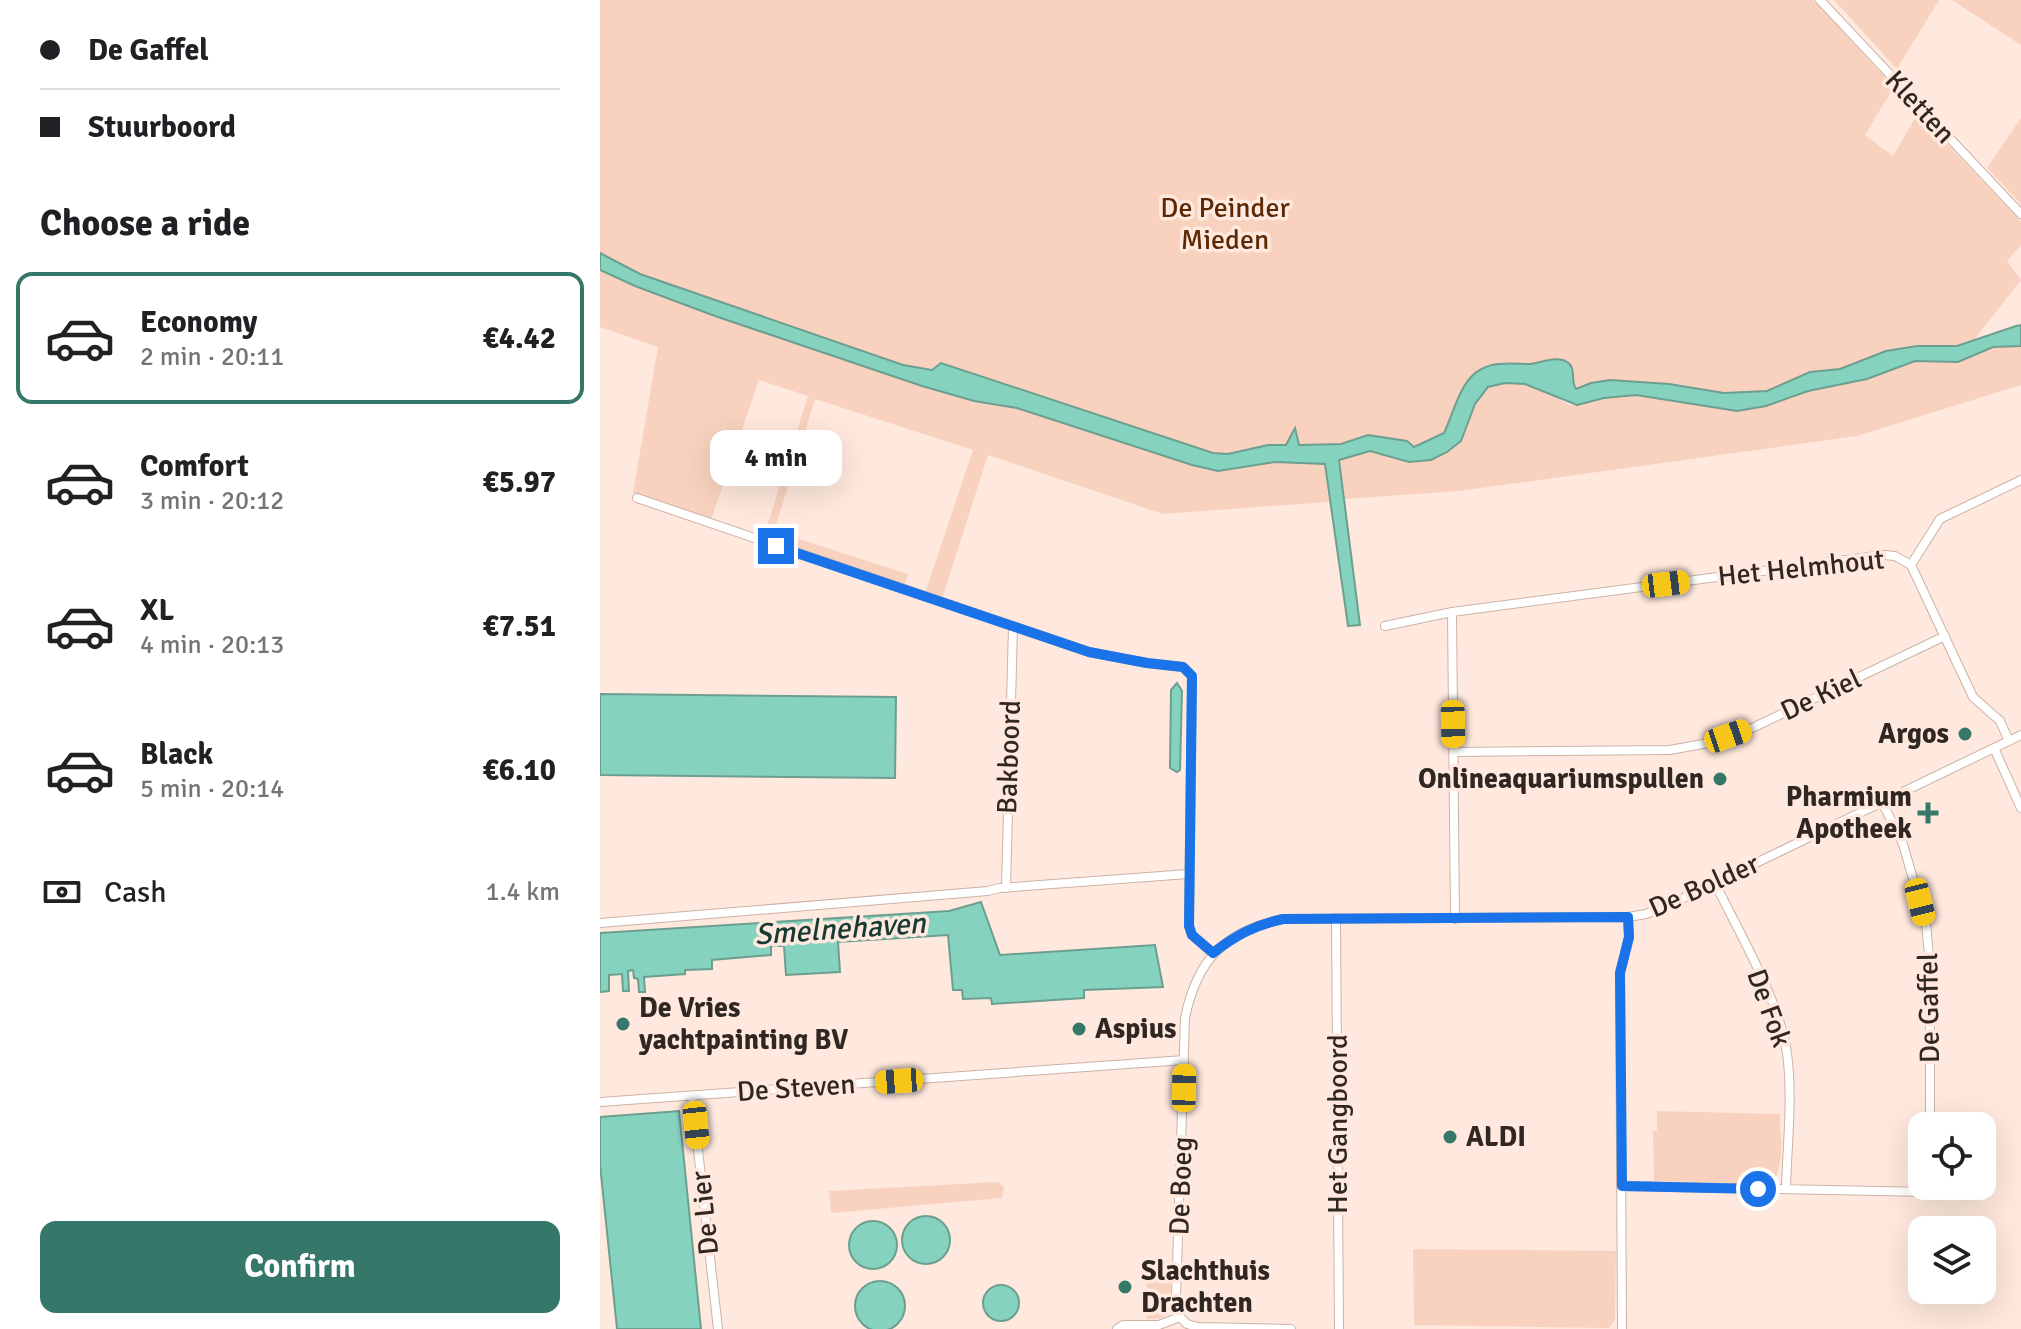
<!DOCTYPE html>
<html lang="en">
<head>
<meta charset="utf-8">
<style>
  :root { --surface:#fff; --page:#f2f2f2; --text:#202124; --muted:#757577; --line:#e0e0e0; --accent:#357869 }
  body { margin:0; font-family:Signika,sans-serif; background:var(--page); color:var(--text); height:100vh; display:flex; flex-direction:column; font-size:30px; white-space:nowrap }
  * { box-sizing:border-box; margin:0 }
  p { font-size:26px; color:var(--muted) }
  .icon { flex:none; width:44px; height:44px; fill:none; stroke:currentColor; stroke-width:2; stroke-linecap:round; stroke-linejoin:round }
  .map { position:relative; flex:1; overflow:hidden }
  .sheet { display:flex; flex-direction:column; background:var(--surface); width:600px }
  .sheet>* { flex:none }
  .top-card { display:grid; align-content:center; height:176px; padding:0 40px; background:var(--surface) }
  .controls { position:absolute; left:1308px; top:1112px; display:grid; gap:16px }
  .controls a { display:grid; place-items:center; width:88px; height:88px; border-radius:16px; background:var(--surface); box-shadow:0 8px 32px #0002; font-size:40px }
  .end { position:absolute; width:36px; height:36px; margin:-18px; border:10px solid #1a73e8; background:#fff; box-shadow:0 0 0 4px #fff }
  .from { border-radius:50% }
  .bubble { position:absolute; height:56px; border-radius:16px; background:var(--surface); box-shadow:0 8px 32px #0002; font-size:26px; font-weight:700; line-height:56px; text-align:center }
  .car { position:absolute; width:24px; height:48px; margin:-24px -12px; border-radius:10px; box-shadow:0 0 6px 2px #0007; background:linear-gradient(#f5c518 24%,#345 0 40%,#f5c518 0 76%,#345 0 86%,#f5c518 0) }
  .top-card b { display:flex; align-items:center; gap:28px; height:76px; font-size:30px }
  .top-card b+b { border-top:2px solid var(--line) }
  .top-card i { width:20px; height:20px; background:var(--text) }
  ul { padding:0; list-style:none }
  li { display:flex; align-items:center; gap:24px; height:132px; margin:0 16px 12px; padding:0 24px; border:4px solid transparent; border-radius:16px }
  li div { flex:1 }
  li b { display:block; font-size:30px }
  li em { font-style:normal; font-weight:700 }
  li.on { border-color:var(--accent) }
  li>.icon { width:72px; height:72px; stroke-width:1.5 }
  h2 { padding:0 40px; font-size:36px; line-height:96px }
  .pay { display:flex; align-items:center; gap:20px; height:88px; padding:0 40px; font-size:30px }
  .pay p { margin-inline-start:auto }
  .cta { display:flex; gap:16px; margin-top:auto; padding:16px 40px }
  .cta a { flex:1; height:92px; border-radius:16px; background:var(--accent); color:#fff; font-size:32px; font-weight:700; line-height:92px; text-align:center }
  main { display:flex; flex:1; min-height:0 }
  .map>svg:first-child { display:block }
  .green { fill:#f8d2be }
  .water { fill:#85d2bf; stroke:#6c9f90; stroke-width:2 }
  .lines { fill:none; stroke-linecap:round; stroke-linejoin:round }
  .street-casing { stroke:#ccb2a5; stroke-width:10 }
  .street { stroke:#fff; stroke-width:8 }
  .route { stroke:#1a73e8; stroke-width:10 }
  .poi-dot { fill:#357869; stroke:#ffe9de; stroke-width:3 }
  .labels { text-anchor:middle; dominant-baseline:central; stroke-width:7; stroke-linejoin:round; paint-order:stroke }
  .street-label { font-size:28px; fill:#312722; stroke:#ffe9de }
  .park-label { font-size:28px; fill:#5d2805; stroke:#ffe9de }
  .poi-label { font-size:28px; font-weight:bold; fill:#312722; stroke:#ffe9de; text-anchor:start }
  .water-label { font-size:30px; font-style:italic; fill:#173b34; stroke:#ffe9de }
</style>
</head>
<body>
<main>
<section class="sheet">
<div class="top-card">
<b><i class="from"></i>De Gaffel</b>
<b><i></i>Stuurboord</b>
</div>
<h2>Choose a ride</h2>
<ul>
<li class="on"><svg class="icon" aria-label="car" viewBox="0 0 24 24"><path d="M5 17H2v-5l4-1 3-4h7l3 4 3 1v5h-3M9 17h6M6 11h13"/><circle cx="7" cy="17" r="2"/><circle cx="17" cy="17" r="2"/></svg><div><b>Economy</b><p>2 min · 20:11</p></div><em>€4.42</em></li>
<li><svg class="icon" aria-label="car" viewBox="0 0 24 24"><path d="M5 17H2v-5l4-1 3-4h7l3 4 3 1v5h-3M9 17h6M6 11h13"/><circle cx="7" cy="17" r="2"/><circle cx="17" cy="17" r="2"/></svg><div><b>Comfort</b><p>3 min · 20:12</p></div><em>€5.97</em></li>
<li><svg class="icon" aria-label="car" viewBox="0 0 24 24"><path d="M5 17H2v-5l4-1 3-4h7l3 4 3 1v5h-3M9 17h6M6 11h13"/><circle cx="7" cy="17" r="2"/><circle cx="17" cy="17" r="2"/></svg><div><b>XL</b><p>4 min · 20:13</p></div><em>€7.51</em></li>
<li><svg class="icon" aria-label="car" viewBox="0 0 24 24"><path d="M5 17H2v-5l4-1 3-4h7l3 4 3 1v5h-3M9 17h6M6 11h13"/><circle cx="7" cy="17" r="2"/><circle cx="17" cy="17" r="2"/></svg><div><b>Black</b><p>5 min · 20:14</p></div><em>€6.10</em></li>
</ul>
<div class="pay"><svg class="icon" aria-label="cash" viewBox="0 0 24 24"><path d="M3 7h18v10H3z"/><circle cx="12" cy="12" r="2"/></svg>Cash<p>1.4 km</p></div>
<div class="cta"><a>Confirm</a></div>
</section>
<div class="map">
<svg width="1421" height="1329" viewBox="0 0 1421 1329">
  <rect width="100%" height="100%" fill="#ffe9de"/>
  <!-- green -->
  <path class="green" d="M0,0H1213L1294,87L1265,135L1293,156L1318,113L1421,222V245L1407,261L1421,280L1374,340L1357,346H1317L1286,351L1240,369L1210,372L1167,391L1124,393L1010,380L991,383L976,389L972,385L973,371L962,360L940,363L897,364L875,373L844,433L814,447L757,445L650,449L628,454L591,451L335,369L303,365L0,261Z
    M1234,0H1339L1297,69Z
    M1352,0H1421V45Z
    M1421,118V204L1387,168Z
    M0,270L35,287L115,316L322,386L374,401L417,408L592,465L618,471L675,462L726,464L724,466L729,502L563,514L388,455L342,599L325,593L373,450L215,399L174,531L308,574L304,586L164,536L208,396L159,380L111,520L33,493L58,347L0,327Z
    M1421,346V385L1257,436L860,491L744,499L739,460L770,451L809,462L831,460L863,437L875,404L887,387L895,384L915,383L939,388L970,405H977L1004,398L1036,395L1137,411L1166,406L1208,391L1267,379L1316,361L1358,362L1393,347Z
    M1057,1111L1180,1114C1180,1135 1186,1167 1171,1184L1054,1181L1053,1131L1057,1130Z
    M398,1182L404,1187L402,1198L231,1213L229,1191Z
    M813,1249L1016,1251L1015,1319L1009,1328L814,1325Z
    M547,1273L571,1274L570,1308C567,1320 556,1319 546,1319Z"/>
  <!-- water -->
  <path class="water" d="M0,253L40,274L303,365L332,370L341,363L613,453L628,454L668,445H686L695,428L699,445L741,444L768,435L807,441L814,447L844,433C857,406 861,367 899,364C909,363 920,364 930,364C941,363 958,355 967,362C977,368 970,381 976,389L991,383L1010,380L1069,384L1124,393L1167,391L1210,372L1240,369L1286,351L1317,346H1357L1416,326L1421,325V346L1393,347L1358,362L1315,361L1267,379L1208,391L1166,406L1137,411L1036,395L1004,398L977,405L925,384L905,383L888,387L875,404L861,441L847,452L831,460L809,462L770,451L739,460L760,625L748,626L725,464L675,462L618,471L592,465L417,408L374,401L322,386L115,316L35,286L0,270Z
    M577,683L582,691L580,770L577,772L570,768L571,690Z
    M0,694L296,697L295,778L0,775Z
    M381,902L400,955L555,945L563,987L484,990V998L392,1004L391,998L363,999L362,990H353L348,935L238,942L240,972L186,975L184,946H171V955L112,960V969L85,970V974L44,977L45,992H39L38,979L34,978L33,970L28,971L29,991H23L22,974L9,975V991L0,992V933L349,911Z
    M79,1111L101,1329H17L0,1164V1117Z
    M302 1240a24 24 0 1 1 48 0a24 24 0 1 1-48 0Z
    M249 1245a24 24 0 1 1 48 0a24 24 0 1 1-48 0Z
    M255 1306a25 25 0 1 1 50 0a25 25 0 1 1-50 0Z
    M383 1303a18 18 0 1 1 36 0a18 18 0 1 1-36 0Z"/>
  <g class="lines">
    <defs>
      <path id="street" d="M1220,0L1421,214
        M37,498L489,652L547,663L583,667L592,676L589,926L592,935L613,953
        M1311,565L1340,519L1421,480
        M852,612L855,919
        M785,626L852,612L1284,555L1295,556L1311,565L1373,697L1400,721L1409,741
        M1394,748L1421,808
        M854,752L1070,750L1108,743L1148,730L1345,636
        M1282,802L1303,844L1326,924L1330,965V1126
        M1115,883C1139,933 1179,999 1187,1053C1193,1098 1187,1145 1186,1189
        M406,888L413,627
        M736,918L739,1329
        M0,923L388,891L400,888L588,874
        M92,1096L118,1329
        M0,1102L584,1060
        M1022,1186L1329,1192V1186
        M580,1317L576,1297L585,1018C597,959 625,931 683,919L1028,917
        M517,1329L523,1325H559L580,1317L587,1324L598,1327L691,1329
        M1022,1329L1020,973L1029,937L1028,917L1046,914L1071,904L1421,735"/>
    </defs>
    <!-- street casing -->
    <use href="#street" class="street-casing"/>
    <!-- street -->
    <use href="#street" class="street"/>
  </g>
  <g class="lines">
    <!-- route -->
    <path class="route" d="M176,546L489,652L547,663L583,667L592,676L589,926L592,935L613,953C636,935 655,925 683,919L1028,917L1029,937L1020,973L1022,1186L1158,1189"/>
  </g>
  <!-- markers -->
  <g class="poi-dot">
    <circle cx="1365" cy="734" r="8"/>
    <circle cx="1120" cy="779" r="8"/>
    <path d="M1324 801h8v8h8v8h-8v8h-8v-8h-8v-8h8z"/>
    <circle cx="23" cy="1024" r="8"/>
    <circle cx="479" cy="1029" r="8"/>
    <circle cx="850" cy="1137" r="8"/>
    <circle cx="525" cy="1287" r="8"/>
  </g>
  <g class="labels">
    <!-- street labels -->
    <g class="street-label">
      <text transform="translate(1320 107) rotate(47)">Kletten</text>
      <text transform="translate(1201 568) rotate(-6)">Het Helmhout</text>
      <text transform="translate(1221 695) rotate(-25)">De Kiel</text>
      <text transform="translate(409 757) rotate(-88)">Bakboord</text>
      <text transform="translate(1104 886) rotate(-24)">De Bolder</text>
      <text transform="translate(1169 1008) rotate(70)">De Fok</text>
      <text transform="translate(1329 1008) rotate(-91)">De Gaffel</text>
      <text transform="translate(196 1088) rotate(-4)">De Steven</text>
      <text transform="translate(738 1124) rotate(-90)">Het Gangboord</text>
      <text transform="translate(581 1186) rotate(-88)">De Boeg</text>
      <text transform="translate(105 1213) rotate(-96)">De Lier</text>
    </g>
    <!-- park labels -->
    <g class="park-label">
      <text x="625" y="208">De Peinder<tspan x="625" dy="32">Mieden</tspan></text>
    </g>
    <!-- poi labels -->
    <g class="poi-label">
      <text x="1349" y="734" text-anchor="end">Argos</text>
      <text x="1104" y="779" text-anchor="end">Onlineaquariumspullen</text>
      <text x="1312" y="797" text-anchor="end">Pharmium<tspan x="1312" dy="32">Apotheek</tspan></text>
      <text x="39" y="1008">De Vries<tspan x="39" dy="32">yachtpainting BV</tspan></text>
      <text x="495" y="1029">Aspius</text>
      <text x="866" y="1137">ALDI</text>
      <text x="541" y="1271">Slachthuis<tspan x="541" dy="32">Drachten</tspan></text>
    </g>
    <!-- water labels -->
    <g class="water-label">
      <text transform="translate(240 929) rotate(-4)">Smelnehaven</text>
    </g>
  </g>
</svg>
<div class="controls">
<a><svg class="icon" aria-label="locate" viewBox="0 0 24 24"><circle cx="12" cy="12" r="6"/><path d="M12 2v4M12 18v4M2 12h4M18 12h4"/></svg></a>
<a><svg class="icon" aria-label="layers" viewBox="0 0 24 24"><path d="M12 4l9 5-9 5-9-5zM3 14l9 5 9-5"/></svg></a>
</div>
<i class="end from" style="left:1158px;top:1189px"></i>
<i class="end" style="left:176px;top:546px"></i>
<div class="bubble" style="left:110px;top:430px;width:132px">4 min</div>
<i class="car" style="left:1066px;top:584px;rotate:83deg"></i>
<i class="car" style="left:853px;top:724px;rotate:179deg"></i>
<i class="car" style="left:1128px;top:736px;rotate:71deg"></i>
<i class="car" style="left:1320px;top:902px;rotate:166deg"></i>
<i class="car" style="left:299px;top:1081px;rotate:266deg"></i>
<i class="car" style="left:584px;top:1088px;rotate:1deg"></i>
<i class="car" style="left:96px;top:1125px;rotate:174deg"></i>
</div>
</main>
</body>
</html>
